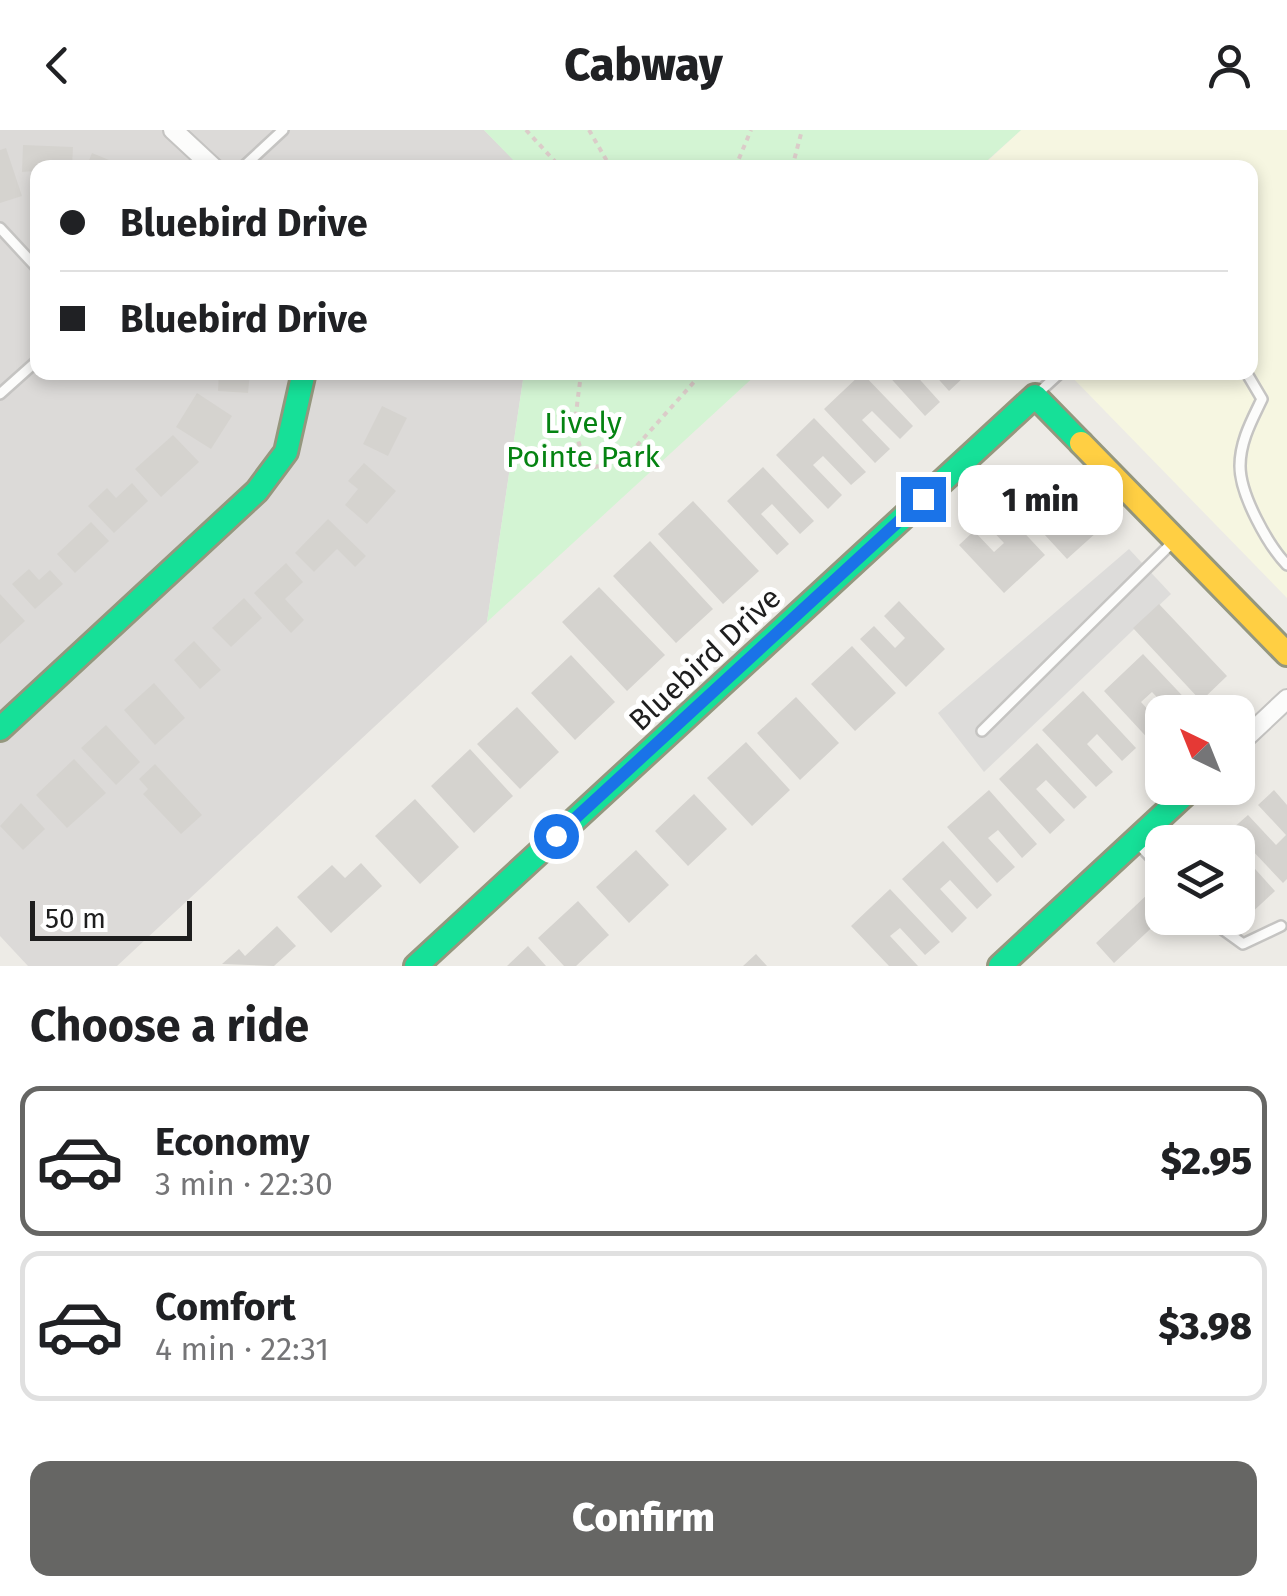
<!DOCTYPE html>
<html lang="en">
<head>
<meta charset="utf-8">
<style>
  :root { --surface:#fff; --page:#f2f2f2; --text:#202124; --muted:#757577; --line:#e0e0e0; --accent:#666664 }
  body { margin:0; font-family:"Fira Sans",sans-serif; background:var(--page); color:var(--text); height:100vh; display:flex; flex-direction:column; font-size:38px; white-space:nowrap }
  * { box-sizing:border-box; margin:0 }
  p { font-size:32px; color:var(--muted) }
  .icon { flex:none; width:55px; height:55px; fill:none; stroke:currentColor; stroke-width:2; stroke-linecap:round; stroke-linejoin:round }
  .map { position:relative; height:836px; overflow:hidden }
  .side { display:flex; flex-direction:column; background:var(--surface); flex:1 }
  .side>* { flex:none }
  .guide { position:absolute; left:30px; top:30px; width:1228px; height:220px; border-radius:20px; box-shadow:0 5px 15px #0003; display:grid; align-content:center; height:220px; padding:0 30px; background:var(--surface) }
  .needle { width:65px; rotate:317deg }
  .tools { position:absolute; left:1145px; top:565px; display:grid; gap:20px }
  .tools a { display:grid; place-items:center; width:110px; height:110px; border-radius:20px; background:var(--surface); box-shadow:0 5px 15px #0003; font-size:50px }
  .scale { position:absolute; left:30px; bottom:25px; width:162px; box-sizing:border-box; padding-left:10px; border:5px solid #1e1e1e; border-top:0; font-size:28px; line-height:35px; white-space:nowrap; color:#1e1e1e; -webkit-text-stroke:8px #fff; paint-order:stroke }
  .end { position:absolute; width:45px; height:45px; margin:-22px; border:12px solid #1a73e8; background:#fff; box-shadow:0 0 0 5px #fff }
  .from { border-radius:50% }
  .bubble { position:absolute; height:70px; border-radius:20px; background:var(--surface); box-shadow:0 5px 15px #0003; font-size:32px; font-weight:800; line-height:70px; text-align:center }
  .guide b { display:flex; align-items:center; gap:35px; height:95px; font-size:38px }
  .guide b+b { border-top:2px solid var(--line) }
  .guide i { width:25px; height:25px; background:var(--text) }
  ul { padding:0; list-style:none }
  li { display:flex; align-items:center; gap:30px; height:150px; margin:0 20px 15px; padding:0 10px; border:5px solid var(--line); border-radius:20px }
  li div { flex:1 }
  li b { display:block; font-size:38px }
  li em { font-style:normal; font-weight:800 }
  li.current { border-color:var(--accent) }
  li>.icon { width:90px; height:90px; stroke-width:1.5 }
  h2 { padding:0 30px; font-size:45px; line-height:120px }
  .button { display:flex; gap:20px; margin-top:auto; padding:20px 30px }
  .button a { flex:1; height:115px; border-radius:20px; background:var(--accent); color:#fff; font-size:40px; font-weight:800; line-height:115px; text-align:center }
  header { display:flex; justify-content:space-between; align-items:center; height:130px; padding:0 30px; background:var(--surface); font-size:45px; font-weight:800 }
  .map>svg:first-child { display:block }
  .residential { fill:#dcdad8 }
  .education { fill:#f6f6e1 }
  .park { fill:#d3f4d3 }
  .parking { fill:#dddcda }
  .building { fill:#d5d3cf }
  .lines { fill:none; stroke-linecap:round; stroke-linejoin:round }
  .lane-casing { stroke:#c5c4c2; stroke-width:14 }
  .street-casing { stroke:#c5c4c2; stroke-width:22 }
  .fast-casing { stroke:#95977e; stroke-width:28 }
  .slow-casing { stroke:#95977e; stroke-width:28 }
  .path { stroke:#dbccc9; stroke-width:4; stroke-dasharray:5 5; stroke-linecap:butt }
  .lane { stroke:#fcfcfb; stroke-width:9 }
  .street { stroke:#fcfcfb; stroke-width:18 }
  .fast { stroke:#16e098; stroke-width:22 }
  .slow { stroke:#ffcf43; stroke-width:22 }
  .route { stroke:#1a73e8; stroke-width:12 }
  .labels { text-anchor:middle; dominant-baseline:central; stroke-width:10; stroke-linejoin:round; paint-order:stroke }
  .park-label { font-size:30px; fill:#058312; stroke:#fff }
  .street-label { font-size:30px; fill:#1e1e1e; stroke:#fff }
</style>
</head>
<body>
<header><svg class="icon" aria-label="back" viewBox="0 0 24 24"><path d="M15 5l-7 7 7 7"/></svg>Cabway<svg class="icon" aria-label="person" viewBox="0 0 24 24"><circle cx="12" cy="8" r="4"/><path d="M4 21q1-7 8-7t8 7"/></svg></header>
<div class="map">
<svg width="1287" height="836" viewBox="0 0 1287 836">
  <rect width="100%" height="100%" fill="#edebe6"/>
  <!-- residential -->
  <path class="residential" d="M0,0H484L521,37L38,38V242L524,243L487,492L117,836H28L0,806Z"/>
  <!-- education -->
  <path class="education" d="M1021,0H1287V468L1068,243L1250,242V38H980Z"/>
  <!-- park -->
  <path class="park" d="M484,0H1021L980,37L521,38Z
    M524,243H758L487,492Z"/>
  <!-- parking -->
  <path class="parking" d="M1129,419L1171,464L984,642L938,583Z"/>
  <!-- building -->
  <path class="building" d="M23,15L73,17L72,38L22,42Z
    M6,18L22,66L0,73V20Z
    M92,23L126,37V38H86Z
    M219,242H250L248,263L218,261Z
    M885,242H913L940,272L925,286Z
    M932,242H960L964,247L949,261Z
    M862,243L913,296L900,309L872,281L862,290L890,319L875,333L824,279Z
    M197,263L232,286L211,319L176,297Z
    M382,276L407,288L388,326L363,314Z
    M814,288L866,342L851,355L823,326L813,335L842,365L828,379L776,325Z
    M173,305L199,332L161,367L135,339Z
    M364,333L396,361L367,394L345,375L358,359L348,351Z
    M763,337L814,391L800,404L772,374L761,384L789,414L777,425L727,371Z
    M1039,340L1097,402L1067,429L1010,367Z
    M132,353L148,371L114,403L88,376L107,358L116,368Z
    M693,371L759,441L723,474L658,404Z
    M1000,377L1045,425L1004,463L959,415L974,401L994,422L1004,413L984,392Z
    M328,389L366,426L355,437L337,419L314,442L295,423Z
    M91,392L109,411L75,443L57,424Z
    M650,411L713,479L676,513L613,446Z
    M286,433L303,452L285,469L304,490L291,503L254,463Z
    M29,439L39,450L50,440L63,454L35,479L12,454Z
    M599,457L665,525L627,561L562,492Z
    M0,464L25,491L0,514Z
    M244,468L262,488L231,517L212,498Z
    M899,471L945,519L906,557L860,509L874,496L895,518L905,508L884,486Z
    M1159,474L1227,546L1201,571L1133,498Z
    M194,511L221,540L200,559L174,530Z
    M852,516L896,563L855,601L811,554Z
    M1143,524L1194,578L1171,582L1152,562L1141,572L1162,595V607L1154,615L1104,561Z
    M571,525L615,572L575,610L531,563Z
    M154,553L185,588L155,615L124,580Z
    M1083,561L1136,618L1122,631L1097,604L1087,614L1113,642L1096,657L1042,600Z
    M796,567L839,613L800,650L757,603Z
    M517,577L559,622L520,659L477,614Z
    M106,595L140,632L116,655L81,618Z
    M746,612L790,660L752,696L707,648Z
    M1037,613L1087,667L1074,679L1046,650L1036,659L1065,690L1050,704L999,649Z
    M470,619L513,666L474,703L431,656Z
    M74,629L106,663L67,698L36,665Z
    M155,634L202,685L181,704L143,664L148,659L139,649Z
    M989,660L1037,714L1022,728L998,700L988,708L1015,737L997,753L947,697Z
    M1274,660L1287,675V749L1283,753L1232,699L1248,685L1276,715L1286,705L1258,675Z
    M694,664L727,699L688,736L655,701Z
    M415,669L459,717L420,754L375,706Z
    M21,673L45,699L23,720L0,696Z
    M943,711L992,765L977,779L950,750L940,759L967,788L952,803L902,749Z
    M636,720L669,755L629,793L596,757Z
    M1238,720L1275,761L1233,800L1222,788H1238Z
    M361,733L382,756L331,803L297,767L332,735L345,748Z
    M890,759L940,812L925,825L900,798L890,806L918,836H889L851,796Z
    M1151,761L1162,773V788L1114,833L1096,813Z
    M578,771L609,805L576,836H564L538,808Z
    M277,796L296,816L274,836L222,834L239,819L245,826Z
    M528,816L546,836H507Z
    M756,824L767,836H743Z"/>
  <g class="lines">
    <defs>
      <path id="lane" d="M242,38L283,0
        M0,98L38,139
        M1246,242L1262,269C1252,290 1240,311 1240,336C1240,365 1268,415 1287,435
        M0,264L38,230
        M1037,264L1061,242
        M982,601L1172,413
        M1137,713L1162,739
        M1207,788L1243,814L1281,796"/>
      <path id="street" d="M173,0L214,38
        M1238,615L1287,569"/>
      <path id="fast" d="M0,599L257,361L286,322L304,242
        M416,836L1035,266L1081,313
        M1000,836L1192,658"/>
      <path id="slow" d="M1081,313L1287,524"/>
    </defs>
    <!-- lane casing -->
    <use href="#lane" class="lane-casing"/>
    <!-- street casing -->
    <use href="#street" class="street-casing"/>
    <!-- fast casing -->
    <use href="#fast" class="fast-casing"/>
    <!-- slow casing -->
    <use href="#slow" class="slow-casing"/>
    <!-- path -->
    <path class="path" d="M526,0L561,38
      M589,0L611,38
      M735,38L751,0
      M792,38L802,0
      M581,242C578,277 566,313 595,337L624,330L703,242"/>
    <!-- lane -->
    <use href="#lane" class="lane"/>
    <!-- street -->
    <use href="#street" class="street"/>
    <!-- fast -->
    <use href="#fast" class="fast"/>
    <!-- slow -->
    <use href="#slow" class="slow"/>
  </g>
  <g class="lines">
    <!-- route -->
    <path class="route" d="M556,706L923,369"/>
  </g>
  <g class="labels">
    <!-- park labels -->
    <g class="park-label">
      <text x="583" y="293">Lively<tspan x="583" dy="34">Pointe Park</tspan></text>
    </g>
    <!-- street labels -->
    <g class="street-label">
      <text transform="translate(705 529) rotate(-43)">Bluebird Drive</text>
    </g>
  </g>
</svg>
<div class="tools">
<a><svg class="needle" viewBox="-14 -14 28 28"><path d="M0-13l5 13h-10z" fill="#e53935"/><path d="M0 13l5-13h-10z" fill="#757577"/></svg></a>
<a><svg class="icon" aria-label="layers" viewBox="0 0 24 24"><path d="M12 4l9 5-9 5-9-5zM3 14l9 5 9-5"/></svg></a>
</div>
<div class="scale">50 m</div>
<i class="end from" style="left:556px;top:706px"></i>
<i class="end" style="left:923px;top:369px"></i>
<div class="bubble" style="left:958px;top:335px;width:165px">1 min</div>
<div class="guide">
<b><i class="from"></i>Bluebird Drive</b>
<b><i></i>Bluebird Drive</b>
</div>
</div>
<section class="side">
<h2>Choose a ride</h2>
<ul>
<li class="current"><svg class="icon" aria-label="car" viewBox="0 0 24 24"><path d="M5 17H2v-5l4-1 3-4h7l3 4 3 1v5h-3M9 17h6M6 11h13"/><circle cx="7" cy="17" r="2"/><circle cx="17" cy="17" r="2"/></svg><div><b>Economy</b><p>3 min · 22:30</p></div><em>$2.95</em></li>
<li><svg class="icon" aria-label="car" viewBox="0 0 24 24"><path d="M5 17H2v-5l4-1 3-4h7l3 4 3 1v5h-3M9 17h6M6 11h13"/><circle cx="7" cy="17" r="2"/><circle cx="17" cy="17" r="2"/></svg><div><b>Comfort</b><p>4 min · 22:31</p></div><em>$3.98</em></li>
</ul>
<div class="button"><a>Confirm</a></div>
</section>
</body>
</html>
